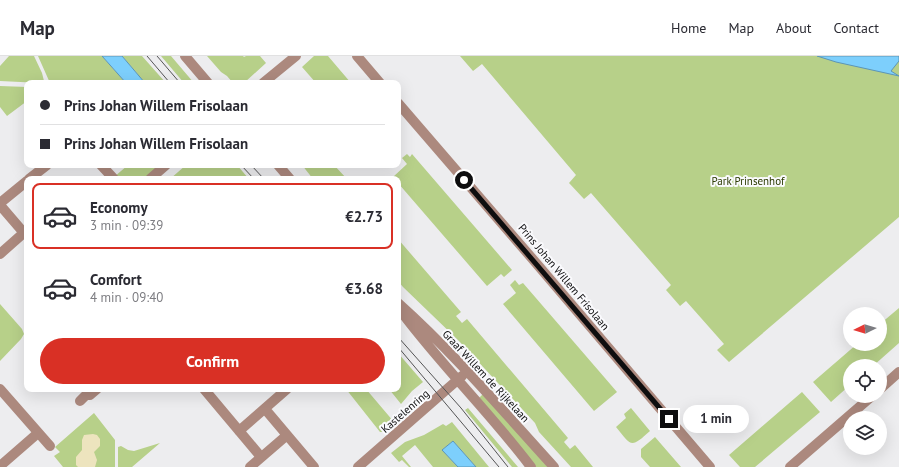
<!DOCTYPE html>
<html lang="en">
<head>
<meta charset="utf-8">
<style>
  :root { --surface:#fff; --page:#f2f2f3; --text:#2b2b33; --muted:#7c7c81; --line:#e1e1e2; --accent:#d93025 }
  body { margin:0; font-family:"PT Sans",sans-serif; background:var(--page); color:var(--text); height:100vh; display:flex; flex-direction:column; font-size:15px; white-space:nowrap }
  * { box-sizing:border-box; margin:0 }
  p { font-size:13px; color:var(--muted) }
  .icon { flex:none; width:22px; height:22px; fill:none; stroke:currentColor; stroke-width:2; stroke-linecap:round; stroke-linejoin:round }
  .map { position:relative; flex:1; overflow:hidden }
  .panel { position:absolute; left:24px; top:120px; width:377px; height:216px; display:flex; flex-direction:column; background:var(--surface); border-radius:8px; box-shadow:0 4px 16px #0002 }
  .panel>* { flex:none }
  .top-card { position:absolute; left:24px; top:24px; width:377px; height:88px; border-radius:8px; box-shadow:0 4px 16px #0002; display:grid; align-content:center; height:88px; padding:0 16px; background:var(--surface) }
  .needle { width:26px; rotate:265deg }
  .controls { position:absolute; left:843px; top:251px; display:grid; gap:8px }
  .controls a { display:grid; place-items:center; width:44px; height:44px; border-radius:50%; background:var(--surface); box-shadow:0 4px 16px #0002; font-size:20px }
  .end { position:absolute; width:18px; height:18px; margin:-9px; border:5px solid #0e0e0f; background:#fff; box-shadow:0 0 0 2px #fff }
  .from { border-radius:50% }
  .bubble { position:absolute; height:28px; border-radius:14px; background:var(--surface); box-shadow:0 4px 16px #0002; font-size:13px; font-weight:800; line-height:28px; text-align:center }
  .top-card b { display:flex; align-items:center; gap:14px; height:38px; font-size:15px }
  .top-card b+b { border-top:1px solid var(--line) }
  .top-card i { width:10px; height:10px; background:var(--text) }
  ul { padding:7px 0 0; list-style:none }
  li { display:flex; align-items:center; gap:12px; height:66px; margin:0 8px 6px; padding:0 8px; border:2px solid transparent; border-radius:8px }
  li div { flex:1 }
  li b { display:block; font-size:15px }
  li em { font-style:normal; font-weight:800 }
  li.on { border-color:var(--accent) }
  li>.icon { width:36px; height:36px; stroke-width:1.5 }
  .button { display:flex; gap:8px; margin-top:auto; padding:8px 16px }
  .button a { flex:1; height:46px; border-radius:24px; background:var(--accent); color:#fff; font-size:16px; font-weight:800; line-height:46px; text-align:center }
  header { display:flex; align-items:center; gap:24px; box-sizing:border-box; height:56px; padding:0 20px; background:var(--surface); border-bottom:1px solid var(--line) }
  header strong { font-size:19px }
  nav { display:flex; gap:22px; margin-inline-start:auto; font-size:14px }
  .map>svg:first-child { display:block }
  .green { fill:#b7d089 }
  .sand { fill:#ede4be }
  .water { fill:#7dcffc; stroke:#5c95b5 }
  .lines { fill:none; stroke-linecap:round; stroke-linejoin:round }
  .minor { stroke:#ac897e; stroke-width:10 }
  .tram { stroke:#555556; stroke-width:1 }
  .route { stroke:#0e0e0f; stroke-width:5 }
  .labels { text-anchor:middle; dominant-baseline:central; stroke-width:4; stroke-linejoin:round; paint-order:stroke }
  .park-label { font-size:11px; fill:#2c3b02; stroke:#fafafd }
  .street-label { font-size:11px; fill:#0e0e0f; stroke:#fafafd }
</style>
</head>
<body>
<header>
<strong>Map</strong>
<nav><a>Home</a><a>Map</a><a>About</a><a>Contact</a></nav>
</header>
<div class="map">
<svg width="899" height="411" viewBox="0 0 899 411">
  <rect width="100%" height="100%" fill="#ededef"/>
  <!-- green -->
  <path class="green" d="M9,0H34L42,17L44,25L41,27L0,25V10Z
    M38,0H102L126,27H50Z
    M122,0H142L166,27H145Z
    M161,0H171L194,27H184Z
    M207,0H243L244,1L246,0H260L266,7L244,27H233L227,20L221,16Z
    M314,0H328L351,27H320L318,25L316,27L302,11Z
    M460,0H899V161L729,306L717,294L724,288L686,245L680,250L666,234L671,229L591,137L584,143L569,127L576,119L482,8L473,15Z
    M0,30L27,31V45L7,60L0,51Z
    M407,98L410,101L412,98L512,214L504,221L501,218L487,230L398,127V123H395L393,121L407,108L402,102Z
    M128,109H160L143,123H116L114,121Z
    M186,109H237L249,123H228L222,121L219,123H170Z
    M302,109H334L347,123H313Z
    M398,183L461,256L456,260L462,267L467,263L568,382L564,386L570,393L575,389L593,411H571L539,376L535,367L459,285L403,231L398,225Z
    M515,224L519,229L523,227L617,336L594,355L503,248L516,237L510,229Z
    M0,248L22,273L24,278L21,283L0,305Z
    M899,252V287L873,310H850V329L831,346L813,326L857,288H880V268Z
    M398,297L423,326L412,335L401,348L389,333H398Z
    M346,333H366L394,366L383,376H380Z
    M802,336L820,356L755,411H740L729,399Z
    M483,338L548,411H536L479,342Z
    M468,352L518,411H512L465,354Z
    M631,352L650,375C630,393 632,390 616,371L626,362L624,358Z
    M94,357L115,384V411H63L54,400L60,396L55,391Z
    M452,366L489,411H476L453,385L442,394L458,411H433L415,389L402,400L411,411H409L402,404L399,406L391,397L405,386L424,379L443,368L446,370Z
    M655,381L681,411H650L641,401V393Z
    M160,387L132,411H118V391L121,390L128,394L134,395Z"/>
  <!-- sand -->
  <path class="sand" d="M93,378L97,379L100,383V390L94,396L97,404L95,411H78L76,409V401L82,394V384L84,379Z"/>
  <!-- water -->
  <path class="water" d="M102,0H122L145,27H126Z
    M817,0H899V5L891,15L899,20L836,6Z
    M453,385L476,411H458L442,394Z"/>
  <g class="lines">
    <!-- minor -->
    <path class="minor" d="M185,0L208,27
      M357,0L380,27
      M263,27L296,0
      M398,47L536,207L710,411
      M101,109L114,123
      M278,109L290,123
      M29,123L47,109
      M150,123L166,109
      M0,147L27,125
      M0,149L24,177
      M0,198L27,174
      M398,247C454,297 503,355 554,411
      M403,258C443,311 491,358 531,411
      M0,333L50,390
      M204,333L261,401
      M880,333L899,316
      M80,345L86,339H90L97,333
      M265,353L314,411
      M239,375L287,333
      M0,410L38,377
      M250,411L286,380
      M358,411L462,320
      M790,411L872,340"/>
    <!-- tram -->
    <path class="tram" d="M147,0L170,27
      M157,0L180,27
      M241,109L254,123
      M251,109L264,123
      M398,281L461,352L508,411
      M398,291L499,411"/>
  </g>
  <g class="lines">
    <!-- route -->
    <path class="route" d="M464,124L669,363"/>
  </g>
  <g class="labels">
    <!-- park labels -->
    <g class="park-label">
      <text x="748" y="125">Park Prinsenhof</text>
    </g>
    <!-- street labels -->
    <g class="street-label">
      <text transform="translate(564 221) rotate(50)">Prins Johan Willem Frisolaan</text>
      <text transform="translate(486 320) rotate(47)">Graaf Willem de Rijkelaan</text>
      <text transform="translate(405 355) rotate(-41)">Kastelenring</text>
    </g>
  </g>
</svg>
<div class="controls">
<a><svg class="needle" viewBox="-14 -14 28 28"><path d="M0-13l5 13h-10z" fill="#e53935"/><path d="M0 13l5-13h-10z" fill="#7c7c81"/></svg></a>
<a><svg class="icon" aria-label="locate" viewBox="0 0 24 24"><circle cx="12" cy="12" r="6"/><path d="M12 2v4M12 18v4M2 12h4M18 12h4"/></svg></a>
<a><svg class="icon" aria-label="layers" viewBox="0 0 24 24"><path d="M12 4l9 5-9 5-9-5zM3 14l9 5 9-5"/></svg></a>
</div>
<i class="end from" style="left:464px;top:124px"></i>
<i class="end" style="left:669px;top:363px"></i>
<div class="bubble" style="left:683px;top:349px;width:66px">1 min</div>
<div class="top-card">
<b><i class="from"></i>Prins Johan Willem Frisolaan</b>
<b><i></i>Prins Johan Willem Frisolaan</b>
</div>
<section class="panel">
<ul>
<li class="on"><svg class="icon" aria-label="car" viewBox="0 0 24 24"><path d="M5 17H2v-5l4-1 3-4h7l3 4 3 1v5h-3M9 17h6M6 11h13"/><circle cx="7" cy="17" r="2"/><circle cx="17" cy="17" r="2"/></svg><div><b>Economy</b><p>3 min · 09:39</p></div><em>€2.73</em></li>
<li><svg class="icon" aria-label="car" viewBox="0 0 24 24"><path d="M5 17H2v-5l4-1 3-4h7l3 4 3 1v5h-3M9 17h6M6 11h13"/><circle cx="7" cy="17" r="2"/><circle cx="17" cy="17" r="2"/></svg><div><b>Comfort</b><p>4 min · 09:40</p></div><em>€3.68</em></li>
</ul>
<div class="button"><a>Confirm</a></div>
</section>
</div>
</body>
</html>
